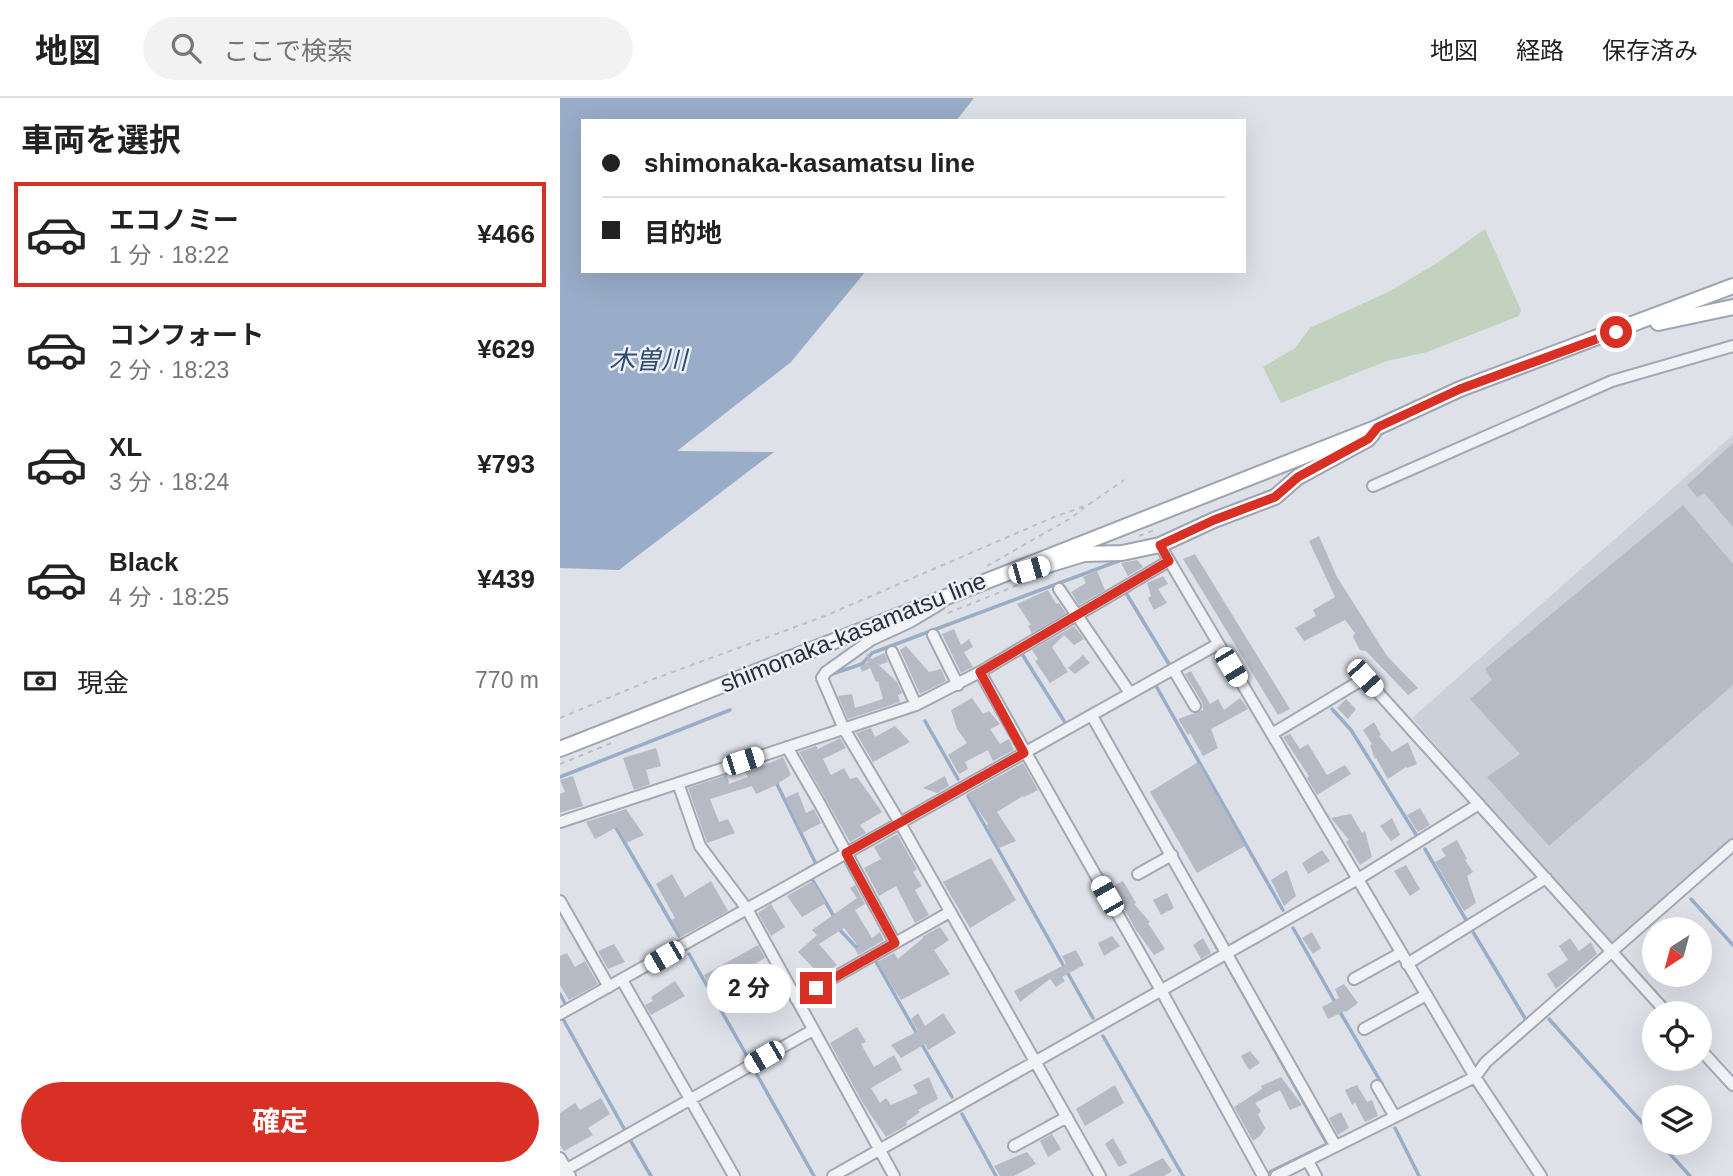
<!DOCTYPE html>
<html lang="ja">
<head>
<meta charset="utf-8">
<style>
  :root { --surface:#fff; --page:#f2f2f2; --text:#222; --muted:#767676; --line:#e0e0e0; --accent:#d93025 }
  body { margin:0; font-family:Arial,"Noto Sans JP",sans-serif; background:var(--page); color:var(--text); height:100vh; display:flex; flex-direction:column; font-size:26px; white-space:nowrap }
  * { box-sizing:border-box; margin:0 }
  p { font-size:23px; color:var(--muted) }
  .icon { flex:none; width:38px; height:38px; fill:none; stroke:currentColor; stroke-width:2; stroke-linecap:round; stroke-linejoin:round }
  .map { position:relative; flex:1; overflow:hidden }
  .drawer { display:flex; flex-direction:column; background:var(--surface); width:560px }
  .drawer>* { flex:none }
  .guide { position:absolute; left:21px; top:21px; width:665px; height:154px; border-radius:0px; box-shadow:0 7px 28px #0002; display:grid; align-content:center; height:154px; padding:0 21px; background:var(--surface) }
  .needle { width:46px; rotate:216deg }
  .tools { position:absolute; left:1082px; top:819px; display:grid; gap:14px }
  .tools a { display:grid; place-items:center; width:70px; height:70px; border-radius:50%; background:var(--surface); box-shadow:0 7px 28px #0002; font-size:35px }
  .end { position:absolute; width:32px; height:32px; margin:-16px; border:9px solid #d93025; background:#fff; box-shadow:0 0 0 4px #fff }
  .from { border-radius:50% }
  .bubble { position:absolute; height:49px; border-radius:24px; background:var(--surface); box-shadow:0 7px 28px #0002; font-size:23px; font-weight:700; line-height:49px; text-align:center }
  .car { position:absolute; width:21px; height:42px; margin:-21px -10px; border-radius:9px; box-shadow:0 0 5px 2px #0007; background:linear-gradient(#fff 24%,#345 0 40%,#fff 0 76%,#345 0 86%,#fff 0) }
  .guide b { display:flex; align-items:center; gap:24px; height:66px; font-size:26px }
  .guide b+b { border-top:2px solid var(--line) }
  .guide i { width:18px; height:18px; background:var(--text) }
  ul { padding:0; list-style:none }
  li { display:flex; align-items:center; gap:21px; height:105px; margin:0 14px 10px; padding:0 7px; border:4px solid transparent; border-radius:0px }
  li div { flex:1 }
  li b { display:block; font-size:26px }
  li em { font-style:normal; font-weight:700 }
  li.active { border-color:var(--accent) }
  li>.icon { width:63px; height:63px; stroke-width:1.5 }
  h2 { padding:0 21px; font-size:32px; line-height:84px }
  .pay { display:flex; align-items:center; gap:18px; height:77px; padding:0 21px; font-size:26px }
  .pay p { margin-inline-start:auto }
  .primary-button { display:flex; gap:14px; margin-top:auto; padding:14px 21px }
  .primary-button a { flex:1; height:80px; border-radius:42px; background:var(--accent); color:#fff; font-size:28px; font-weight:700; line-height:80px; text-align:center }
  header { display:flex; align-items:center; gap:42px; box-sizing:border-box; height:98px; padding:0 35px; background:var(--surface); border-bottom:2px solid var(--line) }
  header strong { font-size:33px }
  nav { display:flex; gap:38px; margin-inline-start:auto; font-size:24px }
  .search { width:490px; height:63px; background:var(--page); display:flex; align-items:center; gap:18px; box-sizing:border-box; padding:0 24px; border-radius:38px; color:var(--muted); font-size:26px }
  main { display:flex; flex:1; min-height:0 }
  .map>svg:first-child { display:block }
  .built { fill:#ccd0d9 }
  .green { fill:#c3d1bf }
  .water { fill:#99adc8 }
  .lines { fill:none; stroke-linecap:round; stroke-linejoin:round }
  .stream { stroke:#99adc8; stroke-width:3.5 }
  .building { fill:#b5bac4 }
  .minor-casing { stroke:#a3a8b2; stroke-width:14 }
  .major-casing { stroke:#9da5b3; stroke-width:18 }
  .path { stroke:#bcbfc6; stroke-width:2; stroke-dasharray:5 5; stroke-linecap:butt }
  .minor { stroke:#f1f2f6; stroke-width:10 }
  .major { stroke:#fff; stroke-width:14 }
  .route { stroke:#d93025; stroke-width:9 }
  .labels { text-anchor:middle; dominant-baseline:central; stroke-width:5; stroke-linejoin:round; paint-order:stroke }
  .street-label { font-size:24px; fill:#272e3e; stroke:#edf0f5 }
  .water-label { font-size:26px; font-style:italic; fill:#324a72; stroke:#edf0f5 }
</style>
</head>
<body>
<header>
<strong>地図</strong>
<div class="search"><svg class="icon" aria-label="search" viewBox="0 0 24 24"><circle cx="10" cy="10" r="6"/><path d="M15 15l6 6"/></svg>ここで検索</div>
<nav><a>地図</a><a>経路</a><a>保存済み</a></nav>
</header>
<main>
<section class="drawer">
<h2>車両を選択</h2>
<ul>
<li class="active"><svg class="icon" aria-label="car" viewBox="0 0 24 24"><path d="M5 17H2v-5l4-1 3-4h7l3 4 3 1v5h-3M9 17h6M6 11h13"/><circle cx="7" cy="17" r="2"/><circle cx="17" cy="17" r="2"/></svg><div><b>エコノミー</b><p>1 分 · 18:22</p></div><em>¥466</em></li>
<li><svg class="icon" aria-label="car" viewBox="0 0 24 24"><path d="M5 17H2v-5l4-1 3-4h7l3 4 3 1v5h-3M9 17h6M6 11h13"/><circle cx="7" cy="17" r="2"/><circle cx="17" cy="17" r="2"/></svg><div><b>コンフォート</b><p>2 分 · 18:23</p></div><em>¥629</em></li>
<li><svg class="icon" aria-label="car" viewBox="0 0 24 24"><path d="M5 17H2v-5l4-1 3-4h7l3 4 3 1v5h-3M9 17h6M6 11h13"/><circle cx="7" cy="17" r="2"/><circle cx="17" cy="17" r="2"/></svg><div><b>XL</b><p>3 分 · 18:24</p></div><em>¥793</em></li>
<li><svg class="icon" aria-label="car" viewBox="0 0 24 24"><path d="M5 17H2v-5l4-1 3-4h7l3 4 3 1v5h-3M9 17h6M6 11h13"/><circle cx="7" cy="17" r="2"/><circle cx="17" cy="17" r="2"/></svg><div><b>Black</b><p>4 分 · 18:25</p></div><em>¥439</em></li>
</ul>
<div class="pay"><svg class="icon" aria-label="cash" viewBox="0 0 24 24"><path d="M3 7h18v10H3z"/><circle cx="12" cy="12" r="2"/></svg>現金<p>770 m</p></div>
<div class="primary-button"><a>確定</a></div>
</section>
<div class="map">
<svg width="1173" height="1078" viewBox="0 0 1173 1078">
  <rect width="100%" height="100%" fill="#dee1e8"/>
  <!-- built -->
  <path class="built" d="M1173,337V743L1053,849L852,620Z"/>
  <!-- green -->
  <path class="green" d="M925,131L961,212L959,218L867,254L827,263L721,305L703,269L735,250L750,230L830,193L877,165Z"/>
  <!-- water -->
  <path class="water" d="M0,0H414L396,23H23V173H306L231,264L117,353L214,354L59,472L0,470Z"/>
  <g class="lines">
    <!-- stream -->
    <path class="stream" d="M566,495L609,566
      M462,556L506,626L509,624
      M272,576L302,566L312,555L561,462
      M596,588L723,812
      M772,611L791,632L857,738
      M365,623L398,681
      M0,679L170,612
      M215,682L256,766L247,771
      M408,698L533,920
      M55,728L119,838
      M865,751L906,822
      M253,783L275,820
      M1131,801L1173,847
      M645,828L657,850
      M278,830L296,849L300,847
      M733,830L775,904
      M913,834L966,922L968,921
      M129,856L187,958
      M315,862L357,936
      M667,867L766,1044L767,1046L710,1074
      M0,896L7,909
      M780,914L822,986
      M3,921L66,1034
      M989,921L1094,1038
      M543,938L623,1078
      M360,943L392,999
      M196,975L254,1078
      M402,1016L436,1078
      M835,1030L859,1078
      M69,1040L91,1078
      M1100,1045L1130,1078"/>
  </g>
  <!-- building -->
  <path class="building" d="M1173,345V429L1144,395L1137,399L1127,387Z
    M1123,407L1173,466V587L989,748L927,679L960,656L910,601L932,582L925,571Z
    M759,438L777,479L827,558L858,590L848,597L806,553L800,552L793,539L795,535L785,522L744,543L735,530L756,518L753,512L775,499L749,443Z
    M635,456L730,611L718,617L623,461Z
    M577,462L583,469L568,478L561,465Z
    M537,473L545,492L519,507L511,494L526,485L523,479Z
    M603,478L608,486L598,491L607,505L594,512L588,500L591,498L587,485Z
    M488,492L496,506L499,505L506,515L472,535L468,528L471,527L457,506Z
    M514,528L524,541L514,547L504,537L492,549L508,574L490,585L475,563L478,561L472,552Z
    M394,531L401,547L409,541L413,549L404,554L413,569L401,575L382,536Z
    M346,548L369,574L381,571L386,583L360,596L340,552Z
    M306,555L312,561L324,555L328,564L319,567L337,584L342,595L338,597L340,604L288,621L278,598L292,596L295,610L323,601L318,583L316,584L310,570L302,574L300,569L308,564Z
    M523,557L530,565L515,576L508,570Z
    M631,573L650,606L658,601L664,612L680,600L688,611L651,631L658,650L643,658L630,635L628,637L618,621L643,612L642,604L625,576Z
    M412,600L423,616L429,613L440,626L430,631L440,646L449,641L454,652L433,663L428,652L405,664L408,671L399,676L388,657L407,645L397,631L391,612Z
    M786,601L796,611L788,621L777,610Z
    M814,624L821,637L819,638L832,654L848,644L857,666L847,670L846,669L828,681L816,660L815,661L810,647L812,646L803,632Z
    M335,628L350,644L313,664L296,635L311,630L315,639Z
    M730,636L740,651L748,646L767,677L785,667L791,676L757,697L747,680L749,678L723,639Z
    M280,640L286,650L263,661L271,677L284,670L290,681L297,679L322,714L300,727L306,735L290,744L239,654L256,648L258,651Z
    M96,650L101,668L86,672L90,686L74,692L63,660Z
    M223,659L231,677L214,688L196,696L192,688L150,701L159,724L168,721L175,735L147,745L128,690L167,677L169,686L188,679L184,672L202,666L203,668Z
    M638,664L685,748L637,775L590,694Z
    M463,665L478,692L464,699L463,698L437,714L456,743L439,750L426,728L428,726L407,696Z
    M13,678L23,708L0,715V696L5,694L0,682Z
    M385,678L389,688L384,691L377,695L363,690Z
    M238,694L246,715L254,711L261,725L242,735L225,700Z
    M860,710L870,727L858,734L847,717Z
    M66,711L84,737L66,745L57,729L35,741L26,724Z
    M791,716L802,735L805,733L812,759L800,767L786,744L789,742L771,720Z
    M832,720L840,737L831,743L820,728Z
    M337,736L357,771L353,774L362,788L355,792L369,817L355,825L336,788L319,798L304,770L321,761L314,749Z
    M897,742L907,761L905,762L913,774L907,778L916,805L904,813L875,764L886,758L881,751Z
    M762,752L770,763L748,776L742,765Z
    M431,760L456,802L410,830L383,784Z
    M846,767L860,791L850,798L834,773Z
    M727,772L736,798L724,808L711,782Z
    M112,776L125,799L151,783L168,813L121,839L112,822L115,820L96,786Z
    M253,783L266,805L242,819L227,798Z
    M563,783L576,805L574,806L590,824L588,825L605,851L594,857L576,832L552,789Z
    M295,787L305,806L295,812L312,840L320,834L324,842L298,857L295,851L299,849L284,830L259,846L277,867L261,878L238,854L257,837L252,832L297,800L290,790Z
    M607,795L614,810L601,817L593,802Z
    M211,806L225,829L211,838L198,815Z
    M380,829L389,842L374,852L390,876L341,902L317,864L334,855L338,861L363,840L362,839Z
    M752,834L761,850L753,856L742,840Z
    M552,838L560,848L544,858L538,845Z
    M643,840L651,855L641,861L633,847Z
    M1010,840L1019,853L1031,844L1037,856L996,891L987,876L1008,862L999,848Z
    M54,846L65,864L48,871L38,853Z
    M198,847L205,860L151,891L144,877Z
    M516,852L524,867L502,879L505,883L496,889L490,881L460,904L454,893L506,866L502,858Z
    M7,855L15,869L25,863L38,886L9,902L0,887V858Z
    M115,883L125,898L91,917L85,907L93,903L91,899Z
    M784,886L798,905L786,914L785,913L768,921L762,909L779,900L775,891Z
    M358,915L365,928L383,915L396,935L368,952L365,946L341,960L331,947L358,933L351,921Z
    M297,929L306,944L301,946L314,969L334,957L342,972L311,990L320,1005L326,1000L331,1007L358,995L353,987L369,979L378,1001L358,1012L360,1014L346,1024L347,1027L326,1039L304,1007L270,945Z
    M690,953L700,965L689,972L681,958Z
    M721,979L742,1007L730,1012L720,992L695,1005L701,1013L698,1016L705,1030L700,1038L693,1043L674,1009L702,991L701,988Z
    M555,987L564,1005L525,1028L516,1011Z
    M797,987L807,1004L812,1002L818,1018L805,1024L795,1005L792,1007L785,992Z
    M41,1000L50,1016L28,1030L33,1037L4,1053L0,1047V1015L15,1005L20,1012Z
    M781,1014L789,1030L778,1037L769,1020Z
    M492,1036L501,1051L488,1059L480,1043Z
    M553,1040L567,1065L559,1069L545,1046Z
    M467,1054L476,1066L454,1078H440L434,1068Z
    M603,1060L612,1073L604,1078H568Z"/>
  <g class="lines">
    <defs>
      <path id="minor" d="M813,388L1052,283L1173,248
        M600,447L915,979L981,1078
        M499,491L570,595
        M380,506L350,524L311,542L266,574L262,580L284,631L340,725L540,1078
        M373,537L398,587
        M332,554L356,607
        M613,571L635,608
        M420,574L602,894L703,1078
        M532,618L775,1047
        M712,636L805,580L1107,915
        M227,649L260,706L335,845
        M118,685L140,748L187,811L334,1078
        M0,724L356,607L420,574L609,463
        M578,776L612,757
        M0,803L49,889
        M847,866L986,780
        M794,881L841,855
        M62,882L174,1078
        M236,901L390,814
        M0,916L658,546
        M804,931L866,897
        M1139,950L1173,987
        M817,988L835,1019
        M454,1048L507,1019
        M0,1060L10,1078
        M748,1063L756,1078
        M0,1075L253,932
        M273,1078L798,781L919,706
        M716,1078L915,979L926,964L1173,747"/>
      <path id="major" d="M1098,225L1173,209
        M478,470L524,456L562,455L600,447L654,422L715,399L738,379L808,341L813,335
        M0,651L818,329L900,291L1173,188"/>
    </defs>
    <!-- minor casing -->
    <use href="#minor" class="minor-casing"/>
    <!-- major casing -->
    <use href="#major" class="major-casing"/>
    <!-- path -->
    <path class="path" d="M579,438L597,431
      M427,468L511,420L524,410
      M388,515L473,481
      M0,620L91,582L265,518L494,419L528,407L564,382
      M0,666L54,644"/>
    <!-- minor -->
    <use href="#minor" class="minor"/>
    <!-- major -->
    <use href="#major" class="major"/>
  </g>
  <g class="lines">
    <!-- route -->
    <path class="route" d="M256,890L335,845L286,755L464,655L420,574L609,463L600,447L654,422L715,399L738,379L808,341L818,329L900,291L1056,234"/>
  </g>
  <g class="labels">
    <!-- street labels -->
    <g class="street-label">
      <text transform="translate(293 534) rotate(-22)">shimonaka-kasamatsu line</text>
    </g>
    <!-- water labels -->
    <g class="water-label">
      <text x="88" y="262">木曽川</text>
    </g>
  </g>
</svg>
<div class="tools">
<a><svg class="needle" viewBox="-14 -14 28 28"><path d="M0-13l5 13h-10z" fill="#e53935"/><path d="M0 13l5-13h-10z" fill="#767676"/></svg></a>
<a><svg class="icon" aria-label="locate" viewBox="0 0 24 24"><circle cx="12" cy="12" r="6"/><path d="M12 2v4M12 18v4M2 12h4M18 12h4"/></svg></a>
<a><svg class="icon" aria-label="layers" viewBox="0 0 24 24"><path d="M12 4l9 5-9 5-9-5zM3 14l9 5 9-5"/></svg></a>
</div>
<i class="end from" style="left:1056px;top:234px"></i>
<i class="end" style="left:256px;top:890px"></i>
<div class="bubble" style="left:147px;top:866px;width:84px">2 分</div>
<i class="car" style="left:469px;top:472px;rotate:74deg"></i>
<i class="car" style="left:671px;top:569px;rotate:149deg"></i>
<i class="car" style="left:805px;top:580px;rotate:138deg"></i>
<i class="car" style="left:183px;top:663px;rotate:72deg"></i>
<i class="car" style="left:547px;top:798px;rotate:330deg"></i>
<i class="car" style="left:104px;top:859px;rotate:240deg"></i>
<i class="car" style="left:204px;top:959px;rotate:240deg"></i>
<div class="guide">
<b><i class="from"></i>shimonaka-kasamatsu line</b>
<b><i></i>目的地</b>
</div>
</div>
</main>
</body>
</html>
